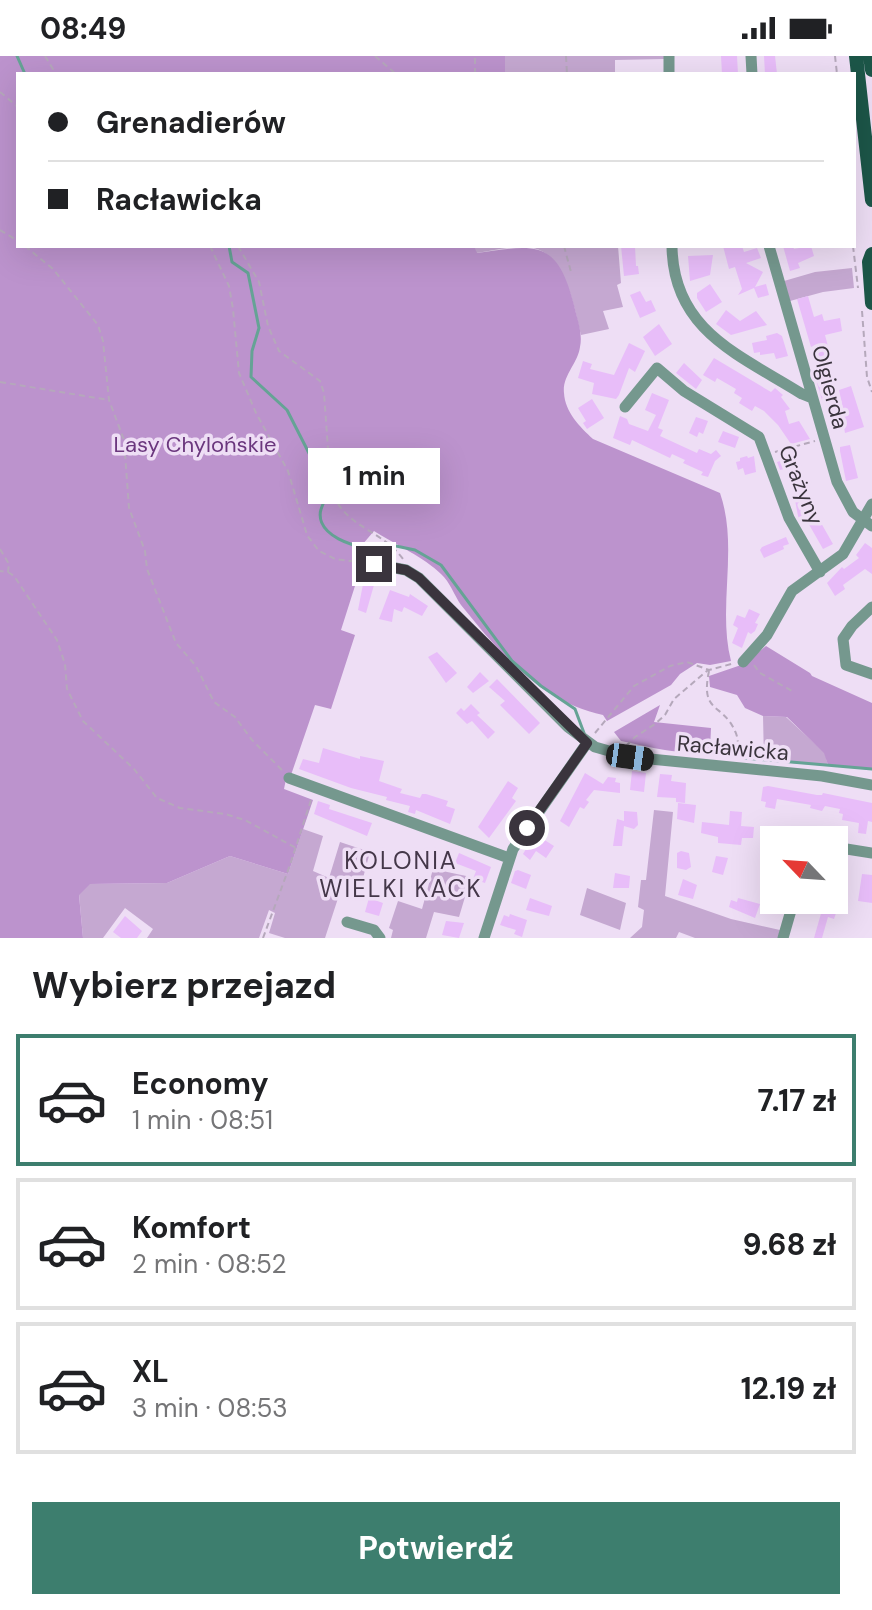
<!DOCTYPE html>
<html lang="pl">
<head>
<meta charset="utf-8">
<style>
  :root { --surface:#fff; --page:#f6f6f6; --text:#202124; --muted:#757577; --line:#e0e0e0; --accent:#3d7e6e }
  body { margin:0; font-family:"DM Sans",sans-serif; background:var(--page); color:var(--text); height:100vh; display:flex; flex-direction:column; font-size:30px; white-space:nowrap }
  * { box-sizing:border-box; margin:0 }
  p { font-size:26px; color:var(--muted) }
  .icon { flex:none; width:44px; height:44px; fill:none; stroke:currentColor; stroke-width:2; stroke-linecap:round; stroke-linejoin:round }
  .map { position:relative; height:882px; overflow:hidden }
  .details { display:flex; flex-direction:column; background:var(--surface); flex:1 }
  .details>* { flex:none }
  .guide { position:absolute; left:16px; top:16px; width:840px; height:176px; border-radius:0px; box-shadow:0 8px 32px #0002; display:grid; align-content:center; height:176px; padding:0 32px; background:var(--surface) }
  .needle { width:52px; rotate:295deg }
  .fabs { position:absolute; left:760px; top:770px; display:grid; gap:16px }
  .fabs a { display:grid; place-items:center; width:88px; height:88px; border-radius:0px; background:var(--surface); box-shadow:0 8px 32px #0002; font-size:40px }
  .end { position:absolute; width:36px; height:36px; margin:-18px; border:10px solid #3a343d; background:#fff; box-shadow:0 0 0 4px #fff }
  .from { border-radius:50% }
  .bubble { position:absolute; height:56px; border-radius:0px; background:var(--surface); box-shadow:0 8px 32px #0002; font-size:26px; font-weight:700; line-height:56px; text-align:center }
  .car { position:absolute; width:24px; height:48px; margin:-24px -12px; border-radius:10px; box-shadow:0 0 6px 2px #0007; background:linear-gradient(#222 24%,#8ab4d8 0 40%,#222 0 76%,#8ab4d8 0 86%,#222 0) }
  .guide b { display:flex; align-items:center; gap:28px; height:76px; font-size:30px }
  .guide b+b { border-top:2px solid var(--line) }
  .guide i { width:20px; height:20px; background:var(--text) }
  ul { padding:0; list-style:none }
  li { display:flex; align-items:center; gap:24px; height:132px; margin:0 16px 12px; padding:0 16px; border:4px solid var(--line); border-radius:0px }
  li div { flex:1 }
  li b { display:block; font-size:30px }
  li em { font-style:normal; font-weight:700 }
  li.on { border-color:var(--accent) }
  li>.icon { width:72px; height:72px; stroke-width:1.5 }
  h2 { padding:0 32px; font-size:36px; line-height:96px }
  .cta { display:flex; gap:16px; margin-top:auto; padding:16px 32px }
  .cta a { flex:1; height:92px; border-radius:0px; background:var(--accent); color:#fff; font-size:32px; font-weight:700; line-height:92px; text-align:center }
  .status { display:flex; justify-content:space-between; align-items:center; height:56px; padding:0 40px; background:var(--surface); direction:ltr }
  .status svg { height:22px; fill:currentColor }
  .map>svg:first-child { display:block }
  .green { fill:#c5a8d1 }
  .forest { fill:#bc93cd }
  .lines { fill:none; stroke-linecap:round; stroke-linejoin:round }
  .stream { stroke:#65a395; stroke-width:3 }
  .building { fill:#e8bdf9 }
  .path { stroke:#b5a8bb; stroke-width:2; stroke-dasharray:6 4; stroke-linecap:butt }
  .minor { stroke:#75988e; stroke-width:11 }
  .major { stroke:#1c5648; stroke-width:14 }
  .route { stroke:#3a343d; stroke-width:10 }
  .labels { text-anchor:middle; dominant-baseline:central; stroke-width:7; stroke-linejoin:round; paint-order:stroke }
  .street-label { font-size:22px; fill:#3a343d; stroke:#eedef5 }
  .park-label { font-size:22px; fill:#6b377e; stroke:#eedef5 }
  .neighbourhood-label { font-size:24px; letter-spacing:2px; fill:#443749; stroke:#eedef5 }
</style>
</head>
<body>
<div class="status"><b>08:49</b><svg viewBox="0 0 49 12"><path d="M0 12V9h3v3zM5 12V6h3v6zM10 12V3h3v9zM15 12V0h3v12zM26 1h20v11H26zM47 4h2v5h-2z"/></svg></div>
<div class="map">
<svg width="872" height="882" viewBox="0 0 872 882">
  <rect width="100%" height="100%" fill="#eedef5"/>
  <!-- green -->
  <path class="green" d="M505,0H664V3L615,4V18H505Z
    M474,190H618L621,227L617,229L623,251L603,255L609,273L581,279C574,251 565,192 526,191C510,190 492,195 476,197Z
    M852,212L854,232L823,236L790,245L784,225L815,216Z
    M763,660L786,661L825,697L828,710L764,705Z
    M654,754L673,756L665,840L731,863L780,874L778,882H695L679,876L676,882H630L642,871L644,854L638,851L641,824H646Z
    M303,773L323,780L313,815L329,822L340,786L370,796L360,833L343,827L325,882H285L269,877L275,857L269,854L259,882H147L153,873L125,852L103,882H83L79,838L89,828L167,827L230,800L288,818Z
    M433,813L471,821L459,861L434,856L426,882H391L393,874L389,872L398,845L422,853Z
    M587,832L626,847L620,874L580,859Z"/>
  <!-- forest -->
  <path class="forest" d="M0,0H505V18H18V190H474L477,197C535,189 557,182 574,249C577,263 583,277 580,291C578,307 562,320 564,337C565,356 580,371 593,383L720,437C739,492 717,550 731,605L710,609L697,607L680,618L671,629L607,665L603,659C540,646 499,596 461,549C454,539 450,526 441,518C425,502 395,488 374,475L362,489L355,509L361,511L341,574L355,579L331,653L315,649L291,719L287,718L284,733L313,744L288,818L230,800L167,827L90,828L79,839L83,882H0Z
    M766,590L810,617L812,620L872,647V714L828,709L824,697L787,661L763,660L745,652L737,639L710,631L709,620L744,608Z
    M660,649L654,666L711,672L710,694C679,700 651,691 621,685L614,676Z"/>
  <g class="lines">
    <!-- stream -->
    <path class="stream" d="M17,0L25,18
      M229,190L232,206L248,217L259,272L252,295L251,321L287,354L315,409L316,426L326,443C301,479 363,497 390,492
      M396,490L415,494L441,509L512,605L541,630L575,653L584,677
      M745,702L872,713"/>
  </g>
  <!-- building -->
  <path class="building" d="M721,0H737L738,18H722Z
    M764,0H775L777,18H765Z
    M621,190H635L636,210H638L639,218L624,220Z
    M723,190H742L744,196L757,192L761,202L746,207L763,216L755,231L766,228L769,239L758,242L754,232L738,239L742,233L735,211L729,213Z
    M783,190H793L794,193L811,190L814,200L798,207L800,212L790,215Z
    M713,199L710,219L690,225L688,200Z
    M710,228L722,246L706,256L697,242V237Z
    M640,235L646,246L651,244L656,255L640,262L630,239Z
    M808,240L814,261L822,258L824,265L840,262L842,275L825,279L831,302L827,303V316L834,340L822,344L816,324L819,323L815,289L811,291L797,243Z
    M726,254L740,265L756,255L767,269L731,279L716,268Z
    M659,268L672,288L655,300L643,281Z
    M777,277L782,280L788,300L776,303L774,297L760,299V296L754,297L752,287L767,284L766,280Z
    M629,287L645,295L635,316L629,312L619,339L616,343L592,338L594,327L578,322L583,305L592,308L590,313L614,319Z
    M714,302L771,336L775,332L783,339L781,341L790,353L785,355L789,368L799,365L810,383L791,388L778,369L764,355L755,350L752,355L739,347L742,342L734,337L736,333L717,322L715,326L703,319Z
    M684,307L702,324L696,333L676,317Z
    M851,330L864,371L845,377L844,371L832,374L830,356L843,352L839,334Z
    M652,337L669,344L658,372L663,374L660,380L697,397L699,393L711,398L716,394L721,400L715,405L708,421L701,419L703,416L683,407L685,404L672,398L670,402L632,384L630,389L613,382L620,360L627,363L629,368L648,375L656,359L645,354Z
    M592,343L604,362L587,373L583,367L586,365L578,352Z
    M696,361L708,365L703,378L699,376L697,381L689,377Z
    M723,375L739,381L735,392L718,386Z
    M850,389L858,422L846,425L840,395V391Z
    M747,400L748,402L754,400L756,416L745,419L743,412L738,414L736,406L740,405V402Z
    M797,400L812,451L833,488L823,493L807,465L802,468L798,460L789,412L780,414L777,406Z
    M786,481L789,488L783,490L784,493L764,502L760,494L762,491Z
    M865,487L872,492V518L865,513L843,529L845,533L835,540L827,527L842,511L844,513L859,502L856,499Z
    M365,518L376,522L366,557L358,554Z
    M390,534L409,541L410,538L428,550L422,560L404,551L402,556L394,553L392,566L379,563Z
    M749,553L760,558L755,567L758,568L755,575L751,578L748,576L742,592L732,587L738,572L733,569L737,559L745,562Z
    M437,596L457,617L446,627L428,601Z
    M480,616L489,625L473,637L467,631Z
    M497,623L540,667L529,678L500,649L505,645L489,631Z
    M471,648L480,657L477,659L495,676L488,683L472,665L467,668L456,657L461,652L464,655Z
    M323,692L360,703V700L384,705L379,725L402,733L400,737L420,742L422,738H426L448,745L446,750L455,753L450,768L416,754L415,758L408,756L410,750L386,744L387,741L351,732L299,713L303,703L319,707Z
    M632,715L646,717L644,736L630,734Z
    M585,717L603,728L608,721L616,722L615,726L620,727V737L594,734L586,744L589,746L584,753L580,751L569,771L560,765Z
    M660,718L672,719L671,725L686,727L685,747L676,746V742L657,741Z
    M508,725L518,732L512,742L516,745L489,782L478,771Z
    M768,730L817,739H822L823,737L872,747V766L868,765L866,778L858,777L859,767L842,764L843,758L839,757L840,753L825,750L822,755L810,752L811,749L777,743L775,753L765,751L766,746L761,745L763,731Z
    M318,745L330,749L329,753L372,767L367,780L314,758Z
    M678,747L696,749L694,767L677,763Z
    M624,755L637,756L638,769L634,773L624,770L622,790H613L617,763L624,765Z
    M730,755L742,756L741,770L754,771L753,782H742L741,789L718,787V781L701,777L702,766L729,769Z
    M540,769L546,773L543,783L554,790L546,802L536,795L530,804L523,798Z
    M681,795L689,797L691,811L686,814L677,812V797Z
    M459,797L491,811L485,827L473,823L476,815L455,807Z
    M716,800L728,802L723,819L712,816Z
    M518,814L531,819L526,833L511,827L515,815Z
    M615,817L630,820L629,832H613Z
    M862,818L872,819V847L858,845Z
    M683,823L697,829L693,843L678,839Z
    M369,842L383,847L379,860L365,856Z
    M530,842L552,850L549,860L526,854Z
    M738,842L760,848L755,862L729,851L731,844L737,846Z
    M814,844H827L843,849L840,858L836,857L834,863L828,861L822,882H814L822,854L812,851Z
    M510,858L527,864L522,881L514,878L516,874L500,869L504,859L509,861Z
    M125,860L142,875L137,882H121L113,876Z
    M446,865L464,867L459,882L442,879Z"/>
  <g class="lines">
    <!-- path -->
    <path class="path" d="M45,0L56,18
      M375,0L396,18
      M566,0L567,18
      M835,0L837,18
      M475,18V0
      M0,36L18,51
      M0,174L18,185
      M25,190L53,213L98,269L103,285L109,344L124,384L129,452L145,495L147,513L176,587L196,610L214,646L235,661L252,684L282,714
      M210,190L229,230L233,253L239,317L256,357L288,415L307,479L319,495L335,503L365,507
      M238,190L259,226L268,270L279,295L320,325L324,337L331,435C347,473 381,473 403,503
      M564,190L571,216
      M853,190L858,232
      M862,255L867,321L872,336
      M0,326L109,344
      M775,396L815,385
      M0,493L9,508L8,516L0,515
      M8,516L14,520L57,584L65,608L67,633L83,665L134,713L157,742L180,752L225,758L245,764L296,792
      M754,609L760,617L792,635
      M709,615C700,658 722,646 735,675C739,683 738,692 738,701
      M595,677L634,630L670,610L687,606L709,614L735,607
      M626,690L635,681L655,668L665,659L674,643L708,614
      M263,882L290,809L312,741"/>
    <!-- minor -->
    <path class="minor" d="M669,0V18
      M751,0L752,18
      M672,190C673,275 740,299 802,338L812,342
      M769,190L837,426L853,456L872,470
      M625,351L657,312L684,335L759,381L789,462L820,516
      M374,508L406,514L419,522L568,671L595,691L630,701L822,720L872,729
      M872,551L852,570L843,583L846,609L872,618
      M743,606L767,579L792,535L843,498L872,448
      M289,722L509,802
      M834,791L872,797
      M347,866L374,874L380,882
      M484,882L513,793L587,687
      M783,882L794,844"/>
    <!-- major -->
    <path class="major" d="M856,0L872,144
      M870,0L872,14
      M872,198L869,206L872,247"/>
  </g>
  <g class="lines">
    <!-- route -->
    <path class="route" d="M374,508L406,514L419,522L587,687L527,772"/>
  </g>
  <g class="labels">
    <!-- street labels -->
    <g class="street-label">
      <text transform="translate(830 331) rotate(75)">Olgierda</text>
      <text transform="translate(801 429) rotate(68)">Grażyny</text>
      <text transform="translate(733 692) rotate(5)">Racławicka</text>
    </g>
    <!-- park labels -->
    <g class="park-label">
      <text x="195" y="388">Lasy Chylońskie</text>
    </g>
    <!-- neighbourhood labels -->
    <g class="neighbourhood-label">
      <text x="401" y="804">KOLONIA<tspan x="401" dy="28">WIELKI KACK</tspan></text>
    </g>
  </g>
</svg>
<div class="fabs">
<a><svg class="needle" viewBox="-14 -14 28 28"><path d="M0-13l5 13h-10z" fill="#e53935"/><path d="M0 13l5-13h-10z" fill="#757577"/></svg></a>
</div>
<i class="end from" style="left:527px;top:772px"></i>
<i class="end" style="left:374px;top:508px"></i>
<div class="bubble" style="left:308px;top:392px;width:132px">1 min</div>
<i class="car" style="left:630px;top:701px;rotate:98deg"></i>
<div class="guide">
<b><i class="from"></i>Grenadierów</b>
<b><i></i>Racławicka</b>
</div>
</div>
<section class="details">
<h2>Wybierz przejazd</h2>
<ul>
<li class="on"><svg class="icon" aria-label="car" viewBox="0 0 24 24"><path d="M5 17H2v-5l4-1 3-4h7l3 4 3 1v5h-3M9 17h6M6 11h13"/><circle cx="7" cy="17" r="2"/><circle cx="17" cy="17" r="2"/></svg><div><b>Economy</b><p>1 min · 08:51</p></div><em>7.17 zł</em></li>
<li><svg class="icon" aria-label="car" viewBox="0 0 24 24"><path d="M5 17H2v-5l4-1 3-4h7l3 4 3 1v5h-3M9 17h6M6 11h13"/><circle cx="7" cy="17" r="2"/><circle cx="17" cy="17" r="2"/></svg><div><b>Komfort</b><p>2 min · 08:52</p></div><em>9.68 zł</em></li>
<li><svg class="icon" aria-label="car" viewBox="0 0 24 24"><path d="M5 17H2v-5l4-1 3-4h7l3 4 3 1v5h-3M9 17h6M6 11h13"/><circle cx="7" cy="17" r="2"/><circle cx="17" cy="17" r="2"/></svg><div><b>XL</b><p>3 min · 08:53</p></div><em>12.19 zł</em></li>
</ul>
<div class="cta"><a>Potwierdź</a></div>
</section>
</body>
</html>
